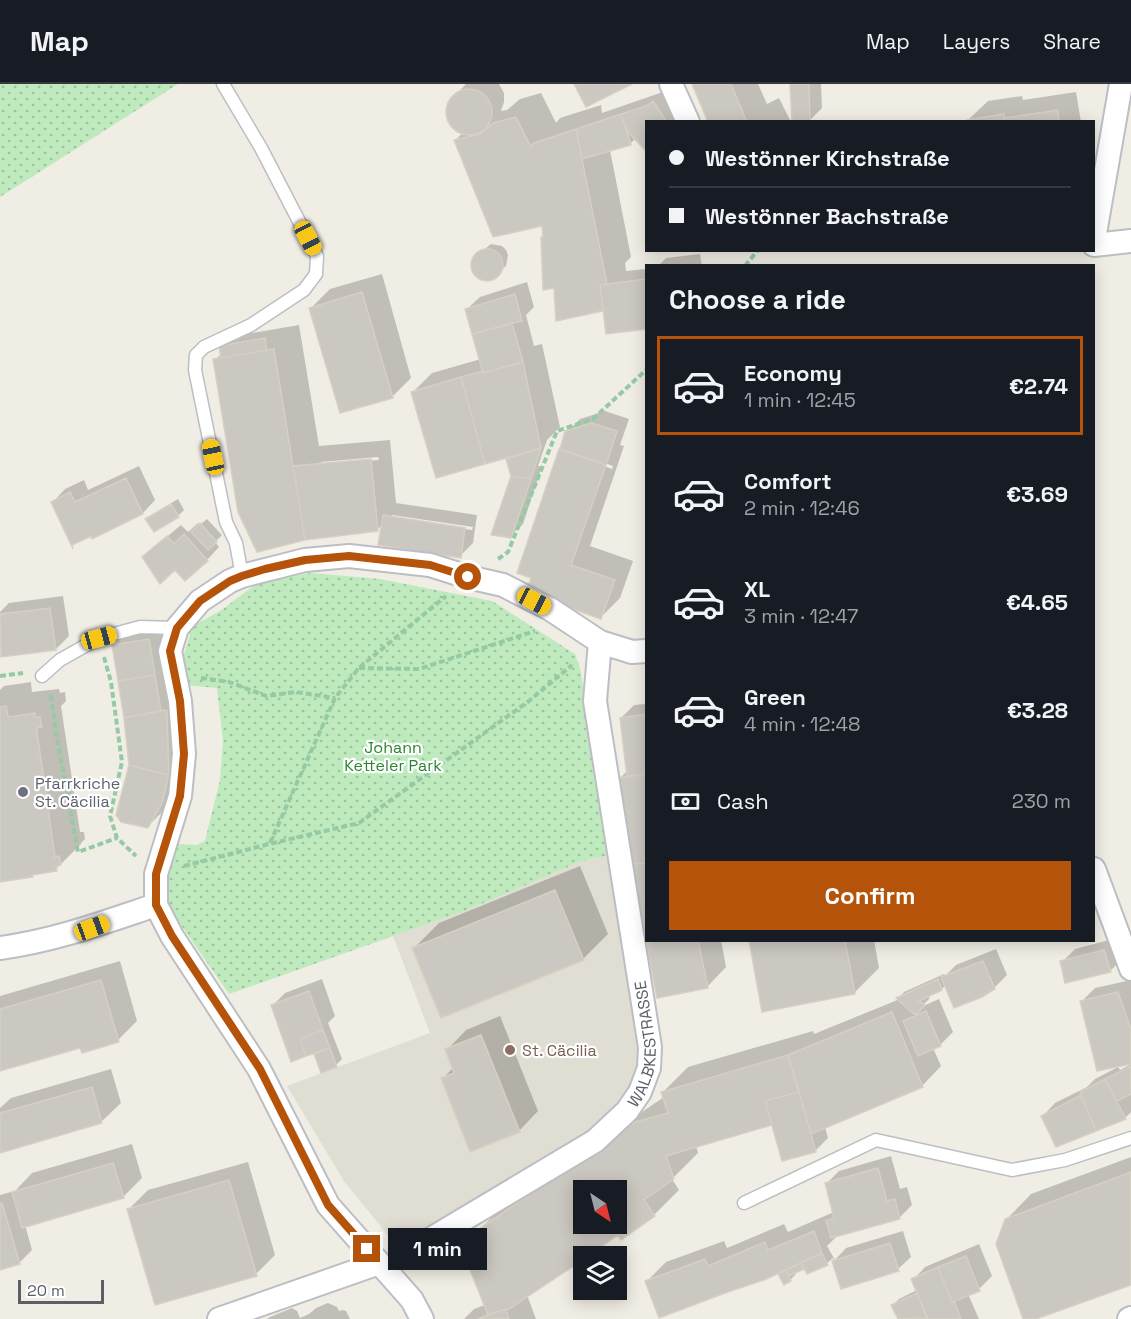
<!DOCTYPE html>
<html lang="en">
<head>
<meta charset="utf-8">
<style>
  :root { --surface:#171b24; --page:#20242c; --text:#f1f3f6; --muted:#9ea1a6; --line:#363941; --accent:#b45309 }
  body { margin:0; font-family:"Space Grotesk",sans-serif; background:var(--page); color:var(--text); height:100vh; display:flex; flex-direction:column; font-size:22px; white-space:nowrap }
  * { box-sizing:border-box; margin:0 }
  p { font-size:20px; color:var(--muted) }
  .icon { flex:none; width:33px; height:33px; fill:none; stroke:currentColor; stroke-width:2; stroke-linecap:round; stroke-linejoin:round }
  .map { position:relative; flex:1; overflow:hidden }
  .side { position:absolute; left:645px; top:180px; width:450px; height:678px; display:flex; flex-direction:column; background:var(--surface); border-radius:0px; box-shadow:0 3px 15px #0003 }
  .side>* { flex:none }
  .hud { position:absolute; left:645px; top:36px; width:450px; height:132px; border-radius:0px; box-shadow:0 3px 15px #0003; display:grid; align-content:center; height:132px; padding:0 24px; background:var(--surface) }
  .needle { width:39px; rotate:145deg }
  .fabs { position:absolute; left:573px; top:1096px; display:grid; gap:12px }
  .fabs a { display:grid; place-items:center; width:54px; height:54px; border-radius:0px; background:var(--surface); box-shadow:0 3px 15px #0003; font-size:30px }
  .scale { position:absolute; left:18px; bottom:15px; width:86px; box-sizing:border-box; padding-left:6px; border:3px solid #5c6066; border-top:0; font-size:16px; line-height:21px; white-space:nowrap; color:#5c6066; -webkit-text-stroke:4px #fff; paint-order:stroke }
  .end { position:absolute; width:27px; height:27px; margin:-14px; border:8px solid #b45309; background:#fff; box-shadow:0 0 0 3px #fff }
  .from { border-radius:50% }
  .bubble { position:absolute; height:42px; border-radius:0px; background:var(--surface); box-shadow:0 3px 15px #0003; font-size:20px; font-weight:700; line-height:42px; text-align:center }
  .car { position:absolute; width:18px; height:36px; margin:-18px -9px; border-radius:8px; box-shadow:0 0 4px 2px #0007; background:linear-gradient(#f5c518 24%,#345 0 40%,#f5c518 0 76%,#345 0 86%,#f5c518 0) }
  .hud b { display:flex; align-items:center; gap:21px; height:57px; font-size:22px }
  .hud b+b { border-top:2px solid var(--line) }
  .hud i { width:15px; height:15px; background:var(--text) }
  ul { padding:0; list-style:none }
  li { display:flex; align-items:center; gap:18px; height:99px; margin:0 12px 9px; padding:0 12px; border:3px solid transparent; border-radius:0px }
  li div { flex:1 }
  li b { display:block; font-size:22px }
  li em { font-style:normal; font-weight:700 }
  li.active { border-color:var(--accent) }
  li>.icon { width:54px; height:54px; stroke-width:1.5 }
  h2 { padding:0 24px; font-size:27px; line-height:72px }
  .pay { display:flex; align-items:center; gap:15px; height:66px; padding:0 24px; font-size:22px }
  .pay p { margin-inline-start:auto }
  .action { display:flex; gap:12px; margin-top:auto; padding:12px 24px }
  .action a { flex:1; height:69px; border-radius:0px; background:var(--accent); color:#fff; font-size:24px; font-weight:700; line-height:69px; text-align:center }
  header { display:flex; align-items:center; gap:36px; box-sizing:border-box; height:84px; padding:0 30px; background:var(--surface); border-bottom:2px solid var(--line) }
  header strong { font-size:28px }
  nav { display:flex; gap:33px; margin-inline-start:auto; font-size:21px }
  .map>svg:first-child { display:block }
  .education { fill:#e0ddd3 }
  .green { fill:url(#green-dots) }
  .shadow { fill:#0003; fill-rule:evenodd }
  .building { fill:#cbc8c1; stroke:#d6d0c2; stroke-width:1.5; fill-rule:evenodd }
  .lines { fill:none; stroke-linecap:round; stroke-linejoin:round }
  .lane-casing { stroke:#bcbec4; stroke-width:15 }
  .street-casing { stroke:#bcbec4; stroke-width:26 }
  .path { stroke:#95caa4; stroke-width:4; stroke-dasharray:6 3; stroke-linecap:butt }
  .lane { stroke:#fff; stroke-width:12 }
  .street { stroke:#fff; stroke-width:22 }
  .route { stroke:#b45309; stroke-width:8 }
  .worship-dot { fill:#6b7280; stroke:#fff; stroke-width:2 }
  .education-dot { fill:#8d6e63; stroke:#fff; stroke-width:2 }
  .labels { text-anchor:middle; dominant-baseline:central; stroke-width:4.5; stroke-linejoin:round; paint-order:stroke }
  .park-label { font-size:16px; fill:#2b8630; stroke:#fff }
  .worship-label { font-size:16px; fill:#5b616d; stroke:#fff; text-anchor:start }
  .street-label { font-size:16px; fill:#5c6066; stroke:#fff }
  .education-label { font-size:16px; fill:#785e54; stroke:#fff; text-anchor:start }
</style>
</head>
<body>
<header>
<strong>Map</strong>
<nav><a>Map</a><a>Layers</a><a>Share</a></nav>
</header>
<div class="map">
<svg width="1131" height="1235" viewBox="0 0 1131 1235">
  <defs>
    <pattern id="green-dots" width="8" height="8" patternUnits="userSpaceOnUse" patternTransform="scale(1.5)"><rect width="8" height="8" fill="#beeabe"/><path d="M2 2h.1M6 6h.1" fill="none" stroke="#9ec19e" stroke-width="1.8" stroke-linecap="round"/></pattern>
  </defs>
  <rect width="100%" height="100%" fill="#f0eee4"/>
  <!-- education -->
  <path class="education" d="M611,771L635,923L638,985L628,1009L598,1043L399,1165L344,1097L287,1002L430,949L393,852L467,826L582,777Z"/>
  <!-- green -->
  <path class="green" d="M0,0H178L0,113Z
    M310,489L380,495L492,517L575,570L580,584L611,771L582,777L467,826L229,910L165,818L170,776L178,760L197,761L205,757L220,696L223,657L217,604L184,601L181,581L192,543L223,525L256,500Z"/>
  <!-- shadow -->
  <path class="shadow" d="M466,0H499L504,9V18L501,27L507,26L520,15L541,9L556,39L560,34L601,21L602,29L660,9L666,5L694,30L700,38H646V64L636,54L631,59L610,66L631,173L625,179L626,187L646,185V244L608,249L605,223L602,225L556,202L543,140L455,56L463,49L458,46L451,40L448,33V24L451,16Z
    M693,0H758L767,20L779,14L791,38H710Z
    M792,0H821L822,24L809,37Z
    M1076,8L1081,38H969L968,36L988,17L1022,12L1023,16Z
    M491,160L502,162L506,166L508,171L506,182L490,195L479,193L475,189L473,184L475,173Z
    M700,170L702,182H658L666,174Z
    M382,190L411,294L392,313L311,224L330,205Z
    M527,198L534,223L526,231L534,262L542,260L560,343L547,356L538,382H542L523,440L510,452L513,391L508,375L512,371L413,308L432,289L481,275L467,225L480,213Z
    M299,241L319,362L390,356L396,419L477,431L473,459L460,472L383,440L377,446L305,454L258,467L215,276L222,269L220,262L226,256L240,251ZM378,373L379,376L321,381V378ZM392,431L473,443L472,446L392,434Z
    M605,327L629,335L620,361L624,362L590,462L633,477L620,514L601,533L533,493L519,488L567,348L580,335ZM570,367L613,382L612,385L570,370Z
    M139,382L155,416L143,429L53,418L65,405L84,396L88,406Z
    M178,415L184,426L178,432L154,446L147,436L153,430Z
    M207,435L222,451L215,458L219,463L207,476L157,461L181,441L188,448L198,439L200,441Z
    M63,512L69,552L56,565L2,572L0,558V528L9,519Z
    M162,543L173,615L174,705L161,729L148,742L125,633L114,561L127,548Z
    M31,598L32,608L59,605L60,609L65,608L66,617L61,622L80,748H84L85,755L81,759V760L56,785L35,789L32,792L0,797V606L4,602Z
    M646,620V852L619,695L628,686L621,634L634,621Z
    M580,782L608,850L583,875L414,864L439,839Z
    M1117,854L1123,874L1111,886L1066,897L1062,878L1075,865Z
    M647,856H721L726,883L707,903Z
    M751,856H874L879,884L854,909Z
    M996,865L1007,891L994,904L946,900L942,905L926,912L930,914L921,923L939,915L953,948L940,961L933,964L941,982L922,1002L825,1043L828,1054L815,1067L773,1038L696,1062L698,1069L672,1095L679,1106L654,1131L618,1149L527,1211L536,1235H464L474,1225L485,1221L476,1149L502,1123L664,1013L663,1008L688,983L813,947L814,950L900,915L899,914L904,908L944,890L945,892L956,881ZM584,1107H616V1140H584Z
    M120,877L137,937L118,956L82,962L0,985V912Z
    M322,895L335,932L328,939L342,975L336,981L321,987L315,968L272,922L285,909Z
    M1131,896V978L1082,917L1095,904Z
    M500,932L538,1027L519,1047L442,995L454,983L447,966L466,946Z
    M1131,980V1028L1125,1034L1057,1061L1043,1032L1055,1019L1087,1003L1095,995L1118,983L1120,986Z
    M111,985L121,1019L101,1038L0,1063V1024L11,1014Z
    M132,1060L142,1094L123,1113L25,1141L32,1166L19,1179L0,1184V1111L15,1107L32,1089Z
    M891,1072L900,1105L907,1103L912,1121L899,1134L839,1150L827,1162L835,1176L846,1164L903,1147L911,1173L898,1185L842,1203L833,1174L827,1179L805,1183L795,1188L796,1190L790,1196L780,1190L785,1185L647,1197L666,1178L724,1157L727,1164L784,1140L788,1148L834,1128L827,1099L839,1087Z
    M1131,1073V1199L1032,1235H1025L1006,1136L1031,1110Z
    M248,1078L275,1171L256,1190L129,1125L148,1106Z
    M979,1160L992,1192L979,1205L968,1210L979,1235H899L893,1221L899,1215L917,1206L913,1196L925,1183Z
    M328,1219L337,1223L339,1227L343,1226L346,1227L350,1235H267L270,1233L292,1224L297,1227L300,1234L309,1230L316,1224Z"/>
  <!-- building -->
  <path class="building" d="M574,0H632L586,23Z
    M692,0H731L747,38H708Z
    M790,0H809L810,38H792Z
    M446 28a23 23 0 1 1 46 0a23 23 0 1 1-46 0Z
    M653,17L667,38H646V67L627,47L621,30L646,22Z
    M1058,26L1059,38H967V36L1004,30V34Z
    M621,30L631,61L582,75L576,45Z
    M516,33L531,63L534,59L576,45L607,200L600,201L603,227L556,237L554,204L543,206L541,153H543L542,142L493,153L454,56L480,50L493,39Z
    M471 181a16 16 0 1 1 32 0a16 16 0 1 1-32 0Z
    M646,195V245L606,250L600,201Z
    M362,208L393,314L340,329L309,224Z
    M515,210L522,237L472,250L465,225Z
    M512,239L523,278L483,289L472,250Z
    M265,254L267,266L221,274L219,262Z
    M274,265L305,456L257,468L238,428L213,275Z
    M523,278L541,364L485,380L461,293L483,287V289Z
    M461,293L485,380L436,394L411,308Z
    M591,339L617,347L606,381L560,365L565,347Z
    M541,364L531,395L511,392L506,375Z
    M559,365L606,381L571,481L615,496L601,535L556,519L529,500L531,494L517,489Z
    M371,375L378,447L305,456L293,382Z
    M511,392L531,395L511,454L491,451Z
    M126,394L143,430L92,455L91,452L72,461L73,465L51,418L70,408L75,418Z
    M171,420L179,433L154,448L145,435Z
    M383,431L465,444L461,474L378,461Z
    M200,439L217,458L208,466L191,448Z
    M184,450L208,477L185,497L175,486L160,500L142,473L167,452L174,460Z
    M50,524L56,566L1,573L0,530Z
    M149,555L155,591L118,597L112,561Z
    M155,591L161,627L124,634L118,597Z
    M6,622L8,633L35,629V633H40L42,643L37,644V648L55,773L59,772L61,781L56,782L57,787L32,791L33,793L0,798V623Z
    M164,626L167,627L169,691L129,681L124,634Z
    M646,630V690L627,693L620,634Z
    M129,681L169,691L162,719L148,744L121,738L116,731Z
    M646,690V779L631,780L617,694Z
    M646,779V856H698L708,904L657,914L631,780Z
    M555,806L584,876L441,934L412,864Z
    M749,856H845L855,910L762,928Z
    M1104,866L1111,888L1065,899L1060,877Z
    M983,877L995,905L982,913L954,924L941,893Z
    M938,895L942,906L919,917L925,921L915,931L896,914Z
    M101,896L119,958L82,969L80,964L0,987V925Z
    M309,907L323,946L300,955L306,972L291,978L271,921Z
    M1118,908L1131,945V980L1097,987L1080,917Z
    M926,927L941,962L918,972L903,937Z
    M892,928L923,1003L811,1050L788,971Z
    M323,946L330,964L306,972L300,955Z
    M481,951L520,1048L470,1068L441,994L454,989L445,965Z
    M330,964L337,983L321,989L314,970Z
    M788,971L799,1008L765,1017L772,1041L666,1072L674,1095L644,1116L655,1132L621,1156L618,1151L586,1173H584V1175L506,1227V1225L488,1231L469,1183L475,1148L635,1038L668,1029L661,1008ZM584,1107H616V1140H584Z
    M1131,982V1010L1117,1017L1105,995Z
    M1105,995L1126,1035L1096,1047L1080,1008Z
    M92,1003L102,1039L0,1069V1029Z
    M799,1008L816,1068L782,1077L765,1017Z
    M1081,1011L1096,1047L1056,1063L1041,1032Z
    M113,1079L124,1114L22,1144L12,1108Z
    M878,1084L887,1117L895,1115L900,1135L831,1154L826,1137L834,1134L825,1099Z
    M1131,1088V1201L1036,1235H1023L996,1160L1005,1135Z
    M229,1096L257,1192L155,1221L127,1125Z
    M0,1119H2L20,1180L0,1186Z
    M814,1147L822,1169L764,1196L725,1209L659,1234L645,1197L705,1175L708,1182L765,1158L768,1166Z
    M890,1159L899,1187L841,1205L832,1177Z
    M822,1169L828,1181L807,1190L801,1179Z
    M966,1172L980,1207L952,1218L938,1183Z
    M801,1179L804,1185L789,1192L786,1186Z
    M938,1183L952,1218L954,1217L961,1235H928L911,1195Z
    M786,1186L791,1197L784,1201L778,1190Z
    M917,1209L927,1234L898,1235L891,1221Z
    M506,1225L509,1235H478L488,1231Z"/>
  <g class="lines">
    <defs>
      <path id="lane" d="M223,0L261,64L317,172L316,190L304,206L251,241L204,263L196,271L195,286L226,438L236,459L242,492
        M42,592L60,576L99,554L140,543L177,544
        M744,1119L876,1056L1012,1086L1065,1076L1131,1054"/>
      <g id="street">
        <path d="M671,0L688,38"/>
        <path d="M1094,155L1121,0"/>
        <path d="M1094,161L1131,157"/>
        <path d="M1094,785L1131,885"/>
        <path d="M0,864C54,857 105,838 156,821"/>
        <path id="s1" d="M404,1171L595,1057L627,1027L640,1008L649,984L650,963L595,617L600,558"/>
        <path d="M219,1235L379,1179"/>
        <path d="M422,1235L412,1216L328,1121L259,985L172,852L156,821V790L180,712L184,670L180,617L170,567L177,544L200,517L230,497L242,492L305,476L349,472L430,481L468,493L503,501L550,525L600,558L632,568L646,567"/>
        <path d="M1129,1235L1131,1234"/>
      </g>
    </defs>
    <!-- lane casing -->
    <use href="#lane" class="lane-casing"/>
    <!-- street casing -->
    <use href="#street" class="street-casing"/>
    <!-- path -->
    <path class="path" d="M745,182L758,166
      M498,475L508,468L557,347L593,335L646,286
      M104,573L111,598L122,678L110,732L117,754L136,772
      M359,584L419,585L535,547
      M0,592L23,589
      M201,594L229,598L266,612L296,608L335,614
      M51,611L57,654L78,768L117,754
      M270,759L335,614L359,584L446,512
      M184,782L269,760L359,739L529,617L572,581"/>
    <!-- lane -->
    <use href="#lane" class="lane"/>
    <!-- street -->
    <use href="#street" class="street"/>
  </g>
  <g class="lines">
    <!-- route -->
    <path class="route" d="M367,1165L328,1121L260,985L172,852L156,821V790L180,712L184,670L180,617L170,567L177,544L200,517L230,497L242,492L265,485L305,476L349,472L430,481L468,493"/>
  </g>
  <!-- markers -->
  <circle class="worship-dot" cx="23" cy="708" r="6"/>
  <circle class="education-dot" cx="510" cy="966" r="6"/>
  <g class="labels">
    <!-- park labels -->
    <g class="park-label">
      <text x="393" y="663">Johann<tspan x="393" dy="18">Ketteler Park</tspan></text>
    </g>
    <!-- worship labels -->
    <g class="worship-label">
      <text x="35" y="699">Pfarrkriche<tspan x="35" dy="18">St. Cäcilia</tspan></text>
    </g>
    <!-- street labels -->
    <g class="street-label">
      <text stroke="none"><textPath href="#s1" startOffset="338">WALBKESTRASSE</textPath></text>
    </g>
    <!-- education labels -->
    <g class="education-label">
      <text x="522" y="966">St. Cäcilia</text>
    </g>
  </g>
</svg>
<div class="fabs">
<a><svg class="needle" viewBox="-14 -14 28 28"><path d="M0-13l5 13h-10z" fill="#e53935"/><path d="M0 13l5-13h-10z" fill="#9ea1a6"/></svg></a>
<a><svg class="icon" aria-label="layers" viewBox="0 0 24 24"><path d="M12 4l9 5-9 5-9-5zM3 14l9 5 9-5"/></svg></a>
</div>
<div class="scale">20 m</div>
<i class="end from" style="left:468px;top:493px"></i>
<i class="end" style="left:367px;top:1165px"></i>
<div class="bubble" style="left:388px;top:1144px;width:99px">1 min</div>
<i class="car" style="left:308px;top:154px;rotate:152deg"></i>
<i class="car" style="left:213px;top:373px;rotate:348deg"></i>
<i class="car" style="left:534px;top:517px;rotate:118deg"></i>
<i class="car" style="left:99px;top:554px;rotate:75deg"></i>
<i class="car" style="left:92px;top:844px;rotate:70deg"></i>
<div class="hud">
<b><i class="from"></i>Westönner Kirchstraße</b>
<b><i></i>Westönner Bachstraße</b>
</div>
<section class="side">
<h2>Choose a ride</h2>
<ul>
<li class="active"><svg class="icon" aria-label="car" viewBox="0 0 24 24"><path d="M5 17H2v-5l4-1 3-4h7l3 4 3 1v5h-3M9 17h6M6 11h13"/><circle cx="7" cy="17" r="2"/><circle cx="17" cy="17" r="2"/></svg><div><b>Economy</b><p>1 min · 12:45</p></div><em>€2.74</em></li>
<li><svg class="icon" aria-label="car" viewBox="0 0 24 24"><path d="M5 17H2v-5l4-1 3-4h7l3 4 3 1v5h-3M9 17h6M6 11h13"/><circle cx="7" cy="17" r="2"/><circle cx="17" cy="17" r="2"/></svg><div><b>Comfort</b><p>2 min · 12:46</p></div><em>€3.69</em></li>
<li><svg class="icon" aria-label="car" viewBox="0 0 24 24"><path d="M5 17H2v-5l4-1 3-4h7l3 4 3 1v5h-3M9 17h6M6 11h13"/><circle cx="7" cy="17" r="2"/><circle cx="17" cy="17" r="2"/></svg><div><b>XL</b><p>3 min · 12:47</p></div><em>€4.65</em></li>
<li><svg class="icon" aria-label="car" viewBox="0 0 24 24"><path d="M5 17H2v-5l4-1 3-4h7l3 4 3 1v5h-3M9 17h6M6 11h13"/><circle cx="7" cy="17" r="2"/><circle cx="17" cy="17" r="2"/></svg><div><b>Green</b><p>4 min · 12:48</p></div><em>€3.28</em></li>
</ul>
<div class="pay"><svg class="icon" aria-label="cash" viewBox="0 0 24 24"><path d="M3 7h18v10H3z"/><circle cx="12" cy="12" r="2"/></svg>Cash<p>230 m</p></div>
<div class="action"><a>Confirm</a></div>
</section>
</div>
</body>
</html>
